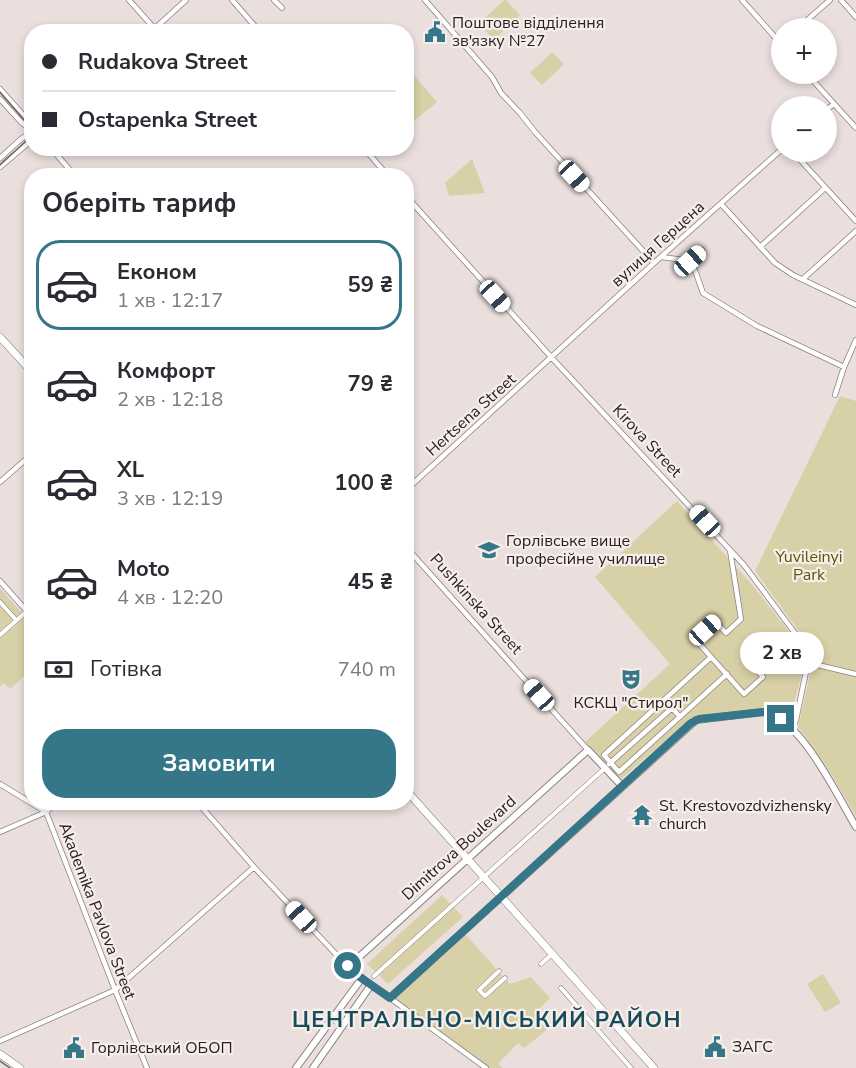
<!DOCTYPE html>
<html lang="uk">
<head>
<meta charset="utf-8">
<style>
  :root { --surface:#fff; --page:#f2f2f3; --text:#2b2b33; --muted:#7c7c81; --line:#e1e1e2; --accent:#357789 }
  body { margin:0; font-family:"Nunito Sans",sans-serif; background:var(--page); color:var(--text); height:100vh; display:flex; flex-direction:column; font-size:22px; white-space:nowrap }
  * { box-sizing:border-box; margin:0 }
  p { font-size:20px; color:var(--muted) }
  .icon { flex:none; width:33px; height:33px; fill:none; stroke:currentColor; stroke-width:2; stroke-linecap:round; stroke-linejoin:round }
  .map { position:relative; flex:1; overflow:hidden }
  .drawer { position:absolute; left:24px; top:168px; width:390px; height:642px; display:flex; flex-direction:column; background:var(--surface); border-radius:24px; box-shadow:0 3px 9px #0003 }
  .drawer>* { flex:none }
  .banner { position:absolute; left:24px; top:24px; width:390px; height:132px; border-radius:24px; box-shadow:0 3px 9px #0003; display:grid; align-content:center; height:132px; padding:0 18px; background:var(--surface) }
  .controls { position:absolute; left:771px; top:18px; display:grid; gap:12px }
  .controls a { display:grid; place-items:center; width:66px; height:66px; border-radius:50%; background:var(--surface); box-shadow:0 3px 9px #0003; font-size:30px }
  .end { position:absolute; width:27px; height:27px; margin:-14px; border:8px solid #357789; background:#fff; box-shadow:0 0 0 3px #fff }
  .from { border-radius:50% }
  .bubble { position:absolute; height:42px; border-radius:21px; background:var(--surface); box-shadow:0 3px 9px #0003; font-size:20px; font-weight:700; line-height:42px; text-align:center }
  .car { position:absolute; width:18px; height:36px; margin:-18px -9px; border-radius:8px; box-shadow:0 0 4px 2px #0007; background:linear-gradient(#fff 24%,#345 0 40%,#fff 0 76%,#345 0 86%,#fff 0) }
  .banner b { display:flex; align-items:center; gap:21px; height:57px; font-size:22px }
  .banner b+b { border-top:2px solid var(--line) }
  .banner i { width:15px; height:15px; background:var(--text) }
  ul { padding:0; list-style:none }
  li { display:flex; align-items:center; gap:18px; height:90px; margin:0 12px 9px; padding:0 6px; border:3px solid transparent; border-radius:24px }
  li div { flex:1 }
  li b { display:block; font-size:22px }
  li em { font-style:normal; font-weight:700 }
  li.on { border-color:var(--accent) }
  li>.icon { width:54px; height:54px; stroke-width:1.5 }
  h2 { padding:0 18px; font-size:27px; line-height:72px }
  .pay { display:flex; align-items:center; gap:15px; height:66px; padding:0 18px; font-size:22px }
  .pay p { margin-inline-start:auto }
  .button { display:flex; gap:12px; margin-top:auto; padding:12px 18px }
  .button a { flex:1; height:69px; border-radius:24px; background:var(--accent); color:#fff; font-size:24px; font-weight:700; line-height:69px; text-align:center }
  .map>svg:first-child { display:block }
  .green { fill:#d8d1a7 }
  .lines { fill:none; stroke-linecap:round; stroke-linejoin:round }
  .pedestrian-casing { stroke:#8a817f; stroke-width:5 }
  .minor-casing { stroke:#8a817f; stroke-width:6 }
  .tertiary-casing { stroke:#8a817f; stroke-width:8 }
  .secondary-casing { stroke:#8a817f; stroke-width:8 }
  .pedestrian { stroke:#fff; stroke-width:4 }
  .minor { stroke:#fff; stroke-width:4.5 }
  .tertiary { stroke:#fff; stroke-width:6 }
  .secondary { stroke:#fff; stroke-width:7 }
  .tram { stroke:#6d6665; stroke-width:1.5 }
  .route { stroke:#357789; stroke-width:8 }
  .labels { text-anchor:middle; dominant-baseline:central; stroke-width:4.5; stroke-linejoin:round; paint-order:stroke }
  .poi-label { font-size:16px; fill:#262221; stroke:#f7edea; text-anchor:start }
  .street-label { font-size:16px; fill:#262221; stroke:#f7edea }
  .park-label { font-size:16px; fill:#605405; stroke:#f7edea }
  .district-label { font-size:22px; font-weight:bold; letter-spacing:1.5px; fill:#174d5b; stroke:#f7edea }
</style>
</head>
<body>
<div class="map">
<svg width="856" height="1068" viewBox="0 0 856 1068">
  <rect width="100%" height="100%" fill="#eadfdd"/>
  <!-- green -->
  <path class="green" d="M504,0H506L520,15L494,40L479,24Z
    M552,52L564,64L542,85L530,73Z
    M407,67L437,102L407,127H406Z
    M472,159L485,193L449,196L445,183Z
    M840,396L856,401V817C838,785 821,755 798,727L815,653L755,571Z
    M677,501L754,587L804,651L802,673L790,719L778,711L767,707L691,718L621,779L585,742L670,664L595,577Z
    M0,588L31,624V670L10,689L4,683L0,686Z
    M442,895L463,917L388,984L367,964Z
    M464,933L510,984L531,977L550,998L534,1014L547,1030L524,1048L518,1043L498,1064L503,1068H484L390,1000Z
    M823,974L841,1003L825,1012L807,984Z"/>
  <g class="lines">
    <defs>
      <path id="pedestrian" d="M0,602L16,620
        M0,635L27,611
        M541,964L552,954
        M499,971L479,990L485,996L505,978
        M374,976L605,768
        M561,988L631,1068"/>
      <path id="minor" d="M129,0L154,28
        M232,0L260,32
        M274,0L282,8
        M425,0L492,77L501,93L520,113L535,132L654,263
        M742,0L782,45
        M841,0L856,17
        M798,28L830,0
        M151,32L186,0
        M807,74L856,128
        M0,89L32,125
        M0,99L21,122L32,131
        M826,110L834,104
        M51,148L75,176
        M364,148L388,176
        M793,152L856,221
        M0,158L21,139L32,132
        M0,167L32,140
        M406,196L552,358L744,565L806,648L808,662L796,720L792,729
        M721,204L775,263L793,275L856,305
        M760,247L825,188
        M662,257L690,261L702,250
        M690,261L696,273L703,293L757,326L844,367
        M803,279L856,231
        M835,395L844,367L856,340
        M0,482L32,454
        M406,490L654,263L782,149
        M406,547L588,750
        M730,550L741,619L726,633L715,621L695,639L744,694L763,677L753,665L767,653L856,674
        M0,581L32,617
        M711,657L604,755L619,772L727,674
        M665,700L680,717
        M609,764L672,708
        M0,784L46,812L115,990L147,1068
        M197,802L254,867L348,967
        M0,832L46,812L57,802
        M390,998L486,1068
        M0,1041L115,990L254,867"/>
      <path id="tertiary" d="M622,786L588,750L348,967L354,973L390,998L696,720L763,712C800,716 838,797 856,827
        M296,1068L362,978
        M313,1068L371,985"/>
      <path id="secondary" d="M0,337L32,372
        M406,790L654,1068
        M0,1054L20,1068"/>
    </defs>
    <!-- pedestrian casing -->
    <use href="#pedestrian" class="pedestrian-casing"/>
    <!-- minor casing -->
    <use href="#minor" class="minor-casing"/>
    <!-- tertiary casing -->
    <use href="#tertiary" class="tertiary-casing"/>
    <!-- secondary casing -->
    <use href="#secondary" class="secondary-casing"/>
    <!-- pedestrian -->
    <use href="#pedestrian" class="pedestrian"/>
    <!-- minor -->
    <use href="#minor" class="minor"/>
    <!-- tertiary -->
    <use href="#tertiary" class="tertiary"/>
    <!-- secondary -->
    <use href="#secondary" class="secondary"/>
    <!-- tram -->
    <path class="tram" d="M0,92L27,123L30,133L25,142L0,165
      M0,1061L10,1068"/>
  </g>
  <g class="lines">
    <!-- route -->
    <path class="route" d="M348,966L354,973L390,998L691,723L699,719L763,712L769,713L781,719"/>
  </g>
  <!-- icons -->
  <defs>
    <symbol id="civic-bare" viewBox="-9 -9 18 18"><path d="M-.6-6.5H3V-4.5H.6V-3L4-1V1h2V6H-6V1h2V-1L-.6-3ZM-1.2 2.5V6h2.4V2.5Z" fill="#357789" stroke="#f7edea" stroke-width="2.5" paint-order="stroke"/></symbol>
    <symbol id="university-bare" viewBox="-9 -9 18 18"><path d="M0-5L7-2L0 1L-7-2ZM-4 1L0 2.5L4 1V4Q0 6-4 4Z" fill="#357789" stroke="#f7edea" stroke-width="2.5" paint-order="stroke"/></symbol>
    <symbol id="theatre-bare" viewBox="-9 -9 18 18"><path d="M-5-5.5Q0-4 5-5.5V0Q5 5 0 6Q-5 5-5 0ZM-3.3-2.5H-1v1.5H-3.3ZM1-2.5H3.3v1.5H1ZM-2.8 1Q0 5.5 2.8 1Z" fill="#357789" stroke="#f7edea" stroke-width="2.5" paint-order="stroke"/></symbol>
    <symbol id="temple-bare" viewBox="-9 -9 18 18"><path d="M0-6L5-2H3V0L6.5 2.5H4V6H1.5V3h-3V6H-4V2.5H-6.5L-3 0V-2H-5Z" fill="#357789" stroke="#f7edea" stroke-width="2.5" paint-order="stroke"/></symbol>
  </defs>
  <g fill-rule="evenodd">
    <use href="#civic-bare" x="420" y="17" width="30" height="30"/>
    <use href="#university-bare" x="474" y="535" width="30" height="30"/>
    <use href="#theatre-bare" x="616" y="664" width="30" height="30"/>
    <use href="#temple-bare" x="627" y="800" width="30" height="30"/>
    <use href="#civic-bare" x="700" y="1032" width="30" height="30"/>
    <use href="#civic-bare" x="59" y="1033" width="30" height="30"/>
  </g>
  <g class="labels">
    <!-- poi labels -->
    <g class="poi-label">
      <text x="452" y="23">Поштове відділення<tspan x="452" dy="18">зв'язку №27</tspan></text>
      <text x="506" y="541">Горлівське вище<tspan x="506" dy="18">професійне училище</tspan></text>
      <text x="631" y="703" text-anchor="middle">КСКЦ "Стирол"</text>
      <text x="659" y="806">St. Krestovozdvizhensky<tspan x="659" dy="18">church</tspan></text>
      <text x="732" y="1047">ЗАГС</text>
      <text x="91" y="1048">Горлівський ОБОП</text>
    </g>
    <!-- street labels -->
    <g class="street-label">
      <text transform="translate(658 244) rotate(-42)">вулиця Герцена</text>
      <text transform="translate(471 415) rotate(-42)">Hertsena Street</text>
      <text transform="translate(647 441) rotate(47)">Kirova Street</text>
      <text transform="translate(476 604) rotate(48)">Pushkinska Street</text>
      <text transform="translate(459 848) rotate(-42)">Dimitrova Boulevard</text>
      <text transform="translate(97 911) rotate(69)">Akademika Pavlova Street</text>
    </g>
    <!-- park labels -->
    <g class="park-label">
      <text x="809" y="557">Yuvileinyi<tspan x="809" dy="18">Park</tspan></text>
    </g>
    <!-- district labels -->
    <g class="district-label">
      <text x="487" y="1020">ЦЕНТРАЛЬНО-МІСЬКИЙ РАЙОН</text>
    </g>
  </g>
</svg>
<div class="controls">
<a>+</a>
<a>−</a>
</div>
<i class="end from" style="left:348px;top:966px"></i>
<i class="end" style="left:781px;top:719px"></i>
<div class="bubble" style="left:740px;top:632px;width:84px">2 хв</div>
<i class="car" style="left:574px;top:176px;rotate:137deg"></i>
<i class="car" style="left:690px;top:261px;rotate:48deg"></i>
<i class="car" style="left:495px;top:296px;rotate:138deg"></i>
<i class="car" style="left:705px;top:521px;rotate:317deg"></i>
<i class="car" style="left:705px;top:630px;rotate:48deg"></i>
<i class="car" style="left:539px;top:695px;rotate:318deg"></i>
<i class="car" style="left:301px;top:917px;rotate:317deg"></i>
<div class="banner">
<b><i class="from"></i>Rudakova Street</b>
<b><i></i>Ostapenka Street</b>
</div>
<section class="drawer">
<h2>Оберіть тариф</h2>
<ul>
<li class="on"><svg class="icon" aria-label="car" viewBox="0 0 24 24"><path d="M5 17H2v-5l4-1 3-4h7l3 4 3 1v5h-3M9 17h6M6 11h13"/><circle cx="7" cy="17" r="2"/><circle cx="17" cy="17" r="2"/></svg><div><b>Економ</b><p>1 хв · 12:17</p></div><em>59 ₴</em></li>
<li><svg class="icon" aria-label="car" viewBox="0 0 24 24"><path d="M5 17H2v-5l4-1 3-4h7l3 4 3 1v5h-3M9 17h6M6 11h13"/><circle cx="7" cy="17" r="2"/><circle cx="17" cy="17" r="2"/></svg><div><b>Комфорт</b><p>2 хв · 12:18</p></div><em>79 ₴</em></li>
<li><svg class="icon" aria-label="car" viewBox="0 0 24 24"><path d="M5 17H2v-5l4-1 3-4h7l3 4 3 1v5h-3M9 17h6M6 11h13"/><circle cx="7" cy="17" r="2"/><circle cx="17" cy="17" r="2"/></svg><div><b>XL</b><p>3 хв · 12:19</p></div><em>100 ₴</em></li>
<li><svg class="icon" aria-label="car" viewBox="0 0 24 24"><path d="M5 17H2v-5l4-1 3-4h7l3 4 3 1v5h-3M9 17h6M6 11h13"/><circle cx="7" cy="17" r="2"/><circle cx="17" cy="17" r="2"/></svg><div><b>Moto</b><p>4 хв · 12:20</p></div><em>45 ₴</em></li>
</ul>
<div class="pay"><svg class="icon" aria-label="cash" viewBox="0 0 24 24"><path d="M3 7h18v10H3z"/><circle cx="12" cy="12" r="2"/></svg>Готівка<p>740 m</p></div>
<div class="button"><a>Замовити</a></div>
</section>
</div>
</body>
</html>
